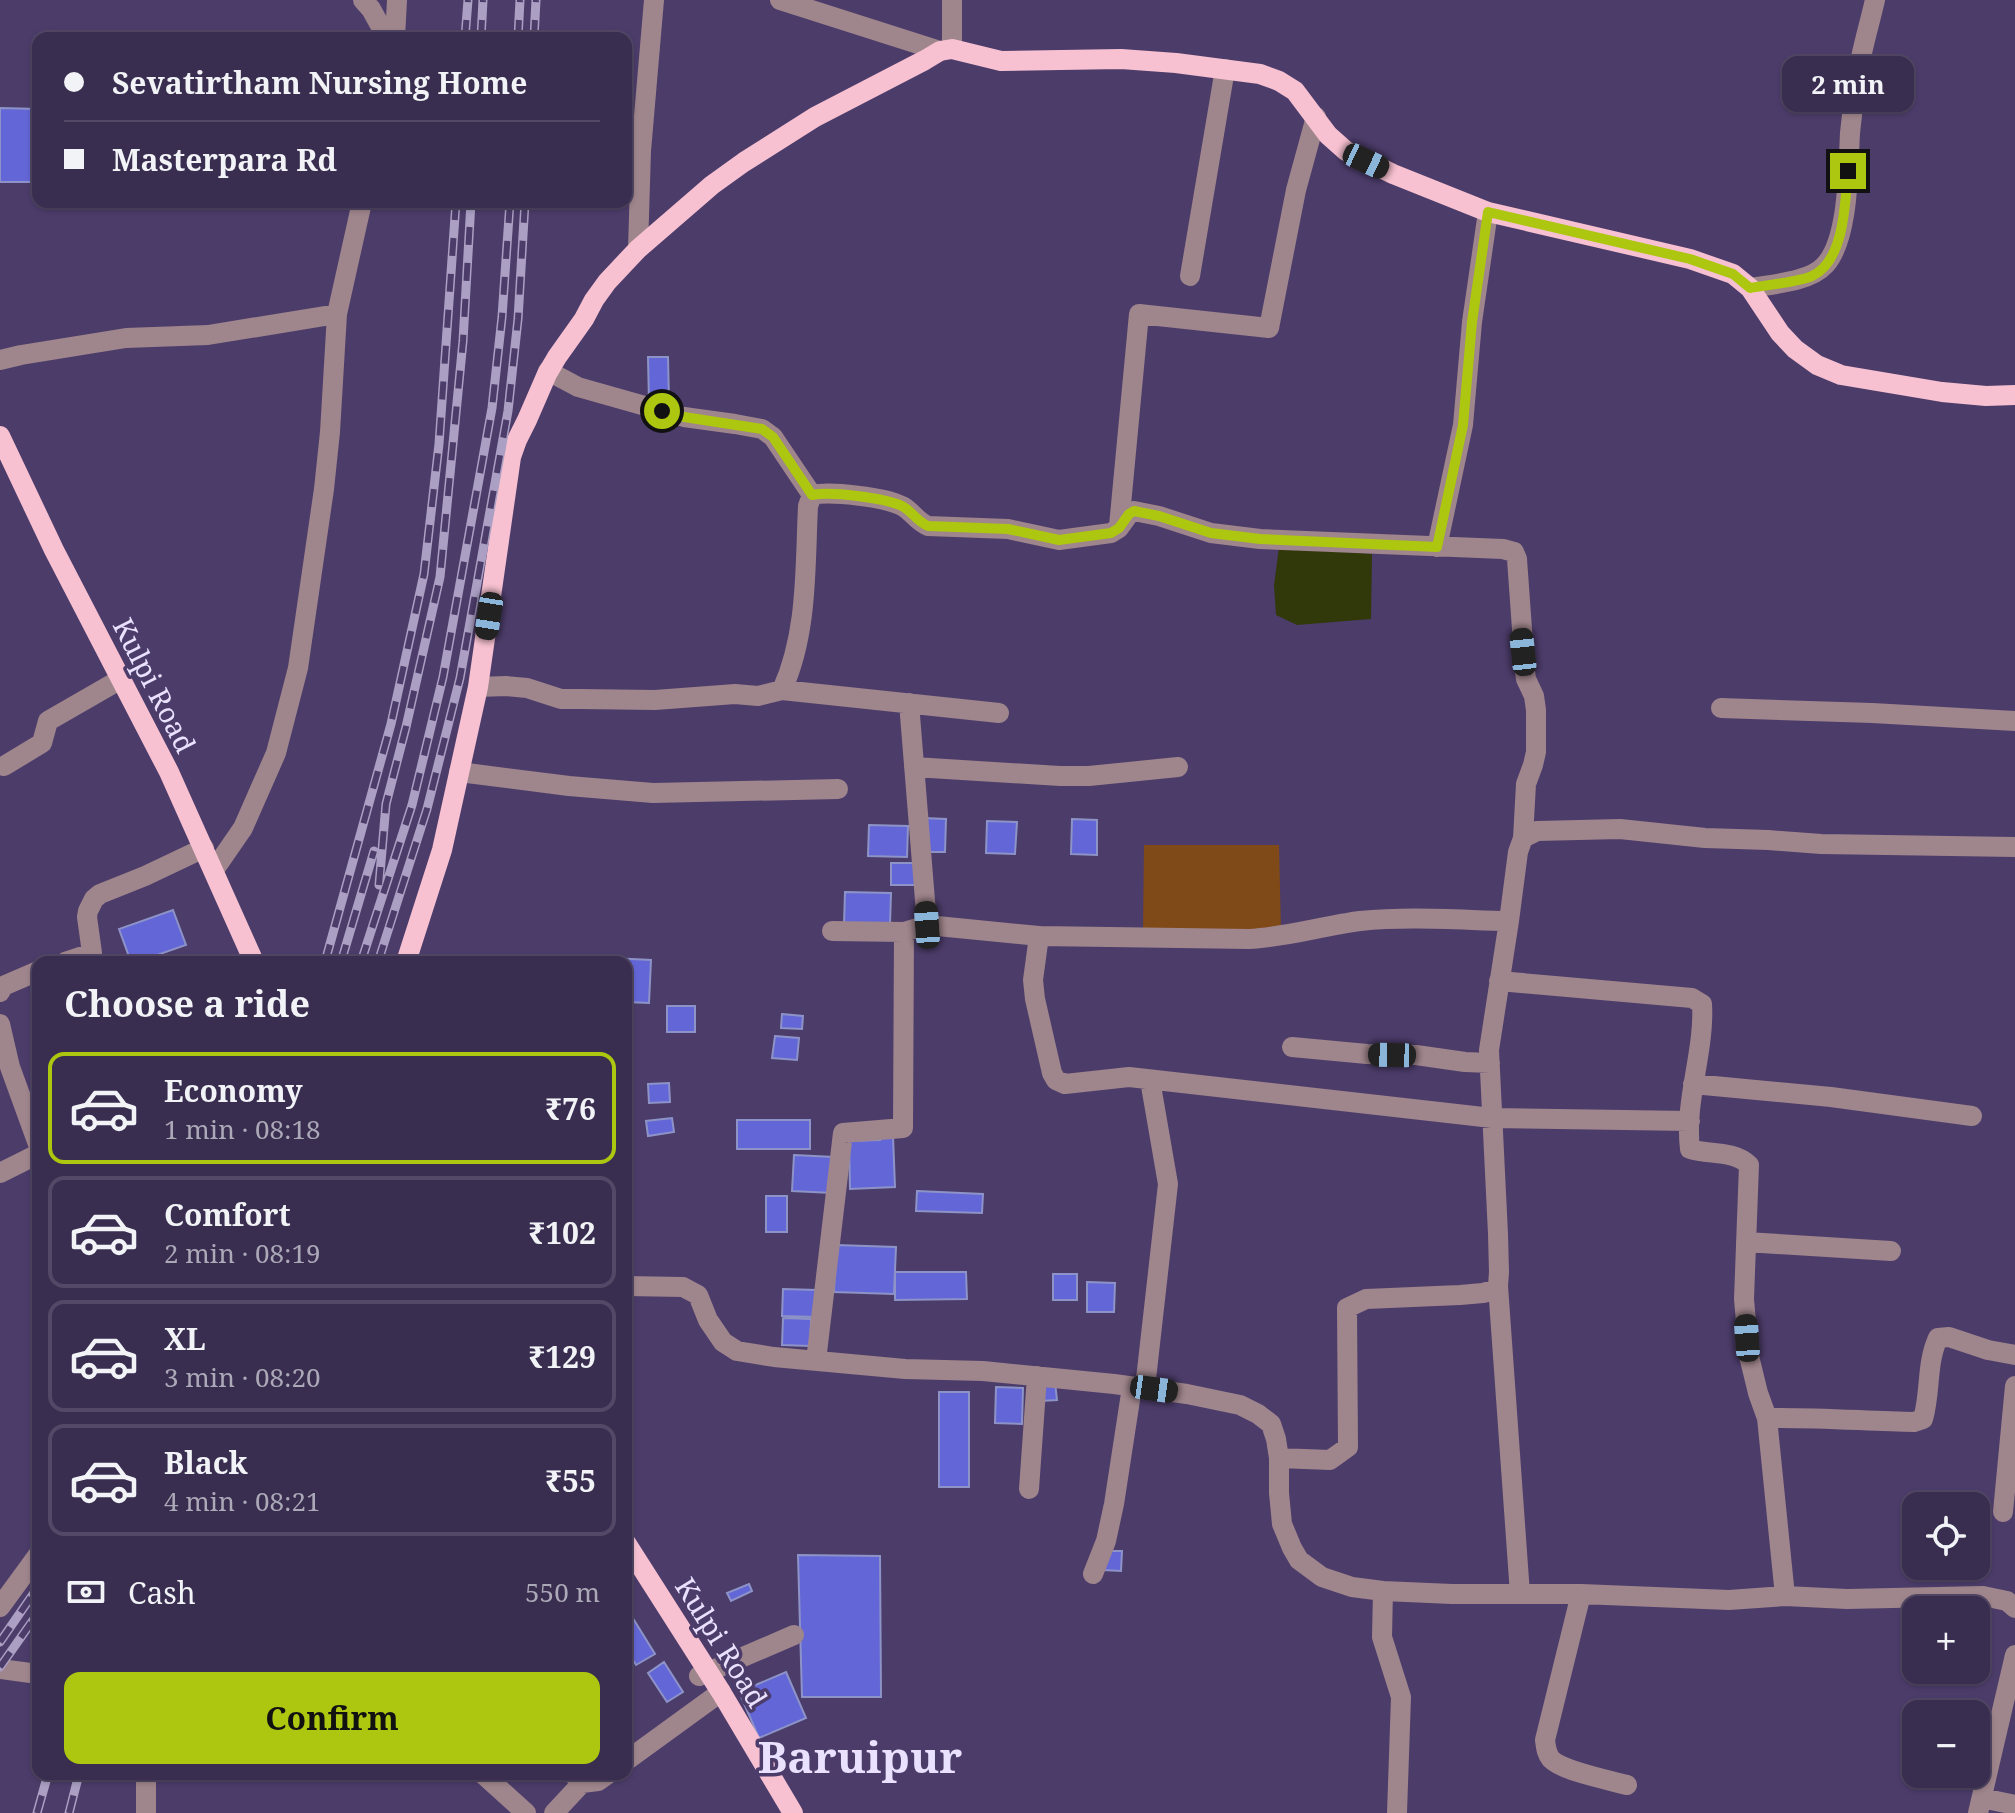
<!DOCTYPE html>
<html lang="en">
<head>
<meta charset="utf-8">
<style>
  :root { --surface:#392d50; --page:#44395a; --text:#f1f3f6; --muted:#aba8b7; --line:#534967; --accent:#adc60f }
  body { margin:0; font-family:"Noto Serif",serif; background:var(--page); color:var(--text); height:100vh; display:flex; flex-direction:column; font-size:30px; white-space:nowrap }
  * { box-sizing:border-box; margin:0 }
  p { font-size:26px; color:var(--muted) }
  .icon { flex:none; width:44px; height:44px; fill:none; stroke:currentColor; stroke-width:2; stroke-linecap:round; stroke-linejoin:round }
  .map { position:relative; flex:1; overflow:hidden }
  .panel { position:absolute; left:32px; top:956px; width:600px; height:824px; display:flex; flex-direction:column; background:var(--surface); border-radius:16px; box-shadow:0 2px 6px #0004,0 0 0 2px var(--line) }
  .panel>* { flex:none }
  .hud { position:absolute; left:32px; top:32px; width:600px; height:176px; border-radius:16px; box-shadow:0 2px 6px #0004,0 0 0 2px var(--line); display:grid; align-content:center; height:176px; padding:0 32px; background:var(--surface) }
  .fabs { position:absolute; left:1902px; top:1492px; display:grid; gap:16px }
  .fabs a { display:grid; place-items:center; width:88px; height:88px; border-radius:16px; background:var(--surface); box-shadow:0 2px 6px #0004,0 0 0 2px var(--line); font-size:40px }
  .end { position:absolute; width:36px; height:36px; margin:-18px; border:10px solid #adc60f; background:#111; box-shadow:0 0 0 4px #111 }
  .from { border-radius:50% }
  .bubble { position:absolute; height:56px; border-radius:16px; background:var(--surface); box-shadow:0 2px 6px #0004,0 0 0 2px var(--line); font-size:26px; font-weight:700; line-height:56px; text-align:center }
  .car { position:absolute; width:24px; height:48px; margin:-24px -12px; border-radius:10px; box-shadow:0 0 6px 2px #0007; background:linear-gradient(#222 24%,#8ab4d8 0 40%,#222 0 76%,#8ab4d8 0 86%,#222 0) }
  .hud b { display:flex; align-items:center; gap:28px; height:76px; font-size:30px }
  .hud b+b { border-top:2px solid var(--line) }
  .hud i { width:20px; height:20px; background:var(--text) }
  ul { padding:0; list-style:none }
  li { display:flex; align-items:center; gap:24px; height:112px; margin:0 16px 12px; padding:0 16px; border:4px solid var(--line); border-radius:16px }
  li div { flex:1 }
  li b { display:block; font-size:30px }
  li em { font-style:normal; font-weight:700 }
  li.active { border-color:var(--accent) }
  li>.icon { width:72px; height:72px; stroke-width:1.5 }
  h2 { padding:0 32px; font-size:36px; line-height:96px }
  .pay { display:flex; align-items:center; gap:20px; height:88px; padding:0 32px; font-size:30px }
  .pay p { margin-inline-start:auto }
  .action { display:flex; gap:16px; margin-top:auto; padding:16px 32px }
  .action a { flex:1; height:92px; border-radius:16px; background:var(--accent); color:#111; font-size:32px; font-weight:700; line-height:92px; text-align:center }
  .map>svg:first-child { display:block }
  .green { fill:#804a18 }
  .water { fill:#31390a }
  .building { fill:#6366d6; stroke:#8d93c7; stroke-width:2 }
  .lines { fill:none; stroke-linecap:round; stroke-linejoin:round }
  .minor { stroke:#9f858c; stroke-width:20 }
  .major { stroke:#f7c1d1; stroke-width:20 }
  .rail-casing { stroke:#aba0c3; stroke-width:9 }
  .rail { stroke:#4c3c6a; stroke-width:6; stroke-dasharray:18; stroke-linecap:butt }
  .route { stroke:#adc60f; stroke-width:10 }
  .labels { text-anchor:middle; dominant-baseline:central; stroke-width:7; stroke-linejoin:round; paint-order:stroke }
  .street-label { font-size:28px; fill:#e9e1fd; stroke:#4c3c6a }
  .town-label { font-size:44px; font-weight:bold; fill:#e9e1fd; stroke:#4c3c6a }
</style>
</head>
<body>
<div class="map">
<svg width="2015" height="1813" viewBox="0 0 2015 1813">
  <rect width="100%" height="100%" fill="#4c3c6a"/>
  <!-- green -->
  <path class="green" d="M1144,845H1279L1281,931H1143Z"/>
  <!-- water -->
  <path class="water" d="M1279,547L1372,554L1371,619L1297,625L1276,615L1274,585Z"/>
  <!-- building -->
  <path class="building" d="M0,108L38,109V182H0Z
    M648,357H668L669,402L649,403Z
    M923,818L946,819L945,852H922Z
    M1072,819L1097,820V855L1071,854Z
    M987,821L1017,822L1015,854L986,853Z
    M869,825L908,826L907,857L868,856Z
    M891,863H915V885H891Z
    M845,892L891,893L890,925L844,924Z
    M173,910L186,945L137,962H131L119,929Z
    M591,957L651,960L649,1003L626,1002V962H591Z
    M667,1006H695V1032H667Z
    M782,1014L803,1016L802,1029L781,1028Z
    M775,1036L799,1038L797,1060L772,1058Z
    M669,1083L670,1102L649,1103L648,1084Z
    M672,1118L674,1132L648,1136L646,1121Z
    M737,1120H810V1149H737Z
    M880,1136H893L895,1187L850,1189L849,1141L880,1140Z
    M794,1155L834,1157L832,1193L792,1191Z
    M917,1191L983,1194L982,1213L916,1211Z
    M766,1196H787V1232H766Z
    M836,1245L896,1247L894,1294L834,1292Z
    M895,1272H966L967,1299L895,1300Z
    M1053,1274H1077V1300H1053Z
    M1087,1282L1115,1283L1114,1312H1087Z
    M783,1289L817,1290L816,1317L782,1316Z
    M783,1318L811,1319L810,1346L782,1345Z
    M1055,1382L1057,1400L1041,1401L1040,1383Z
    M996,1387L1023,1388L1022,1424L995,1423Z
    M939,1392H969V1487H939Z
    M1104,1551H1122L1121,1571L1103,1570Z
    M798,1555L880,1556L881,1697H802Z
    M749,1584L752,1591L731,1601L727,1593Z
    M626,1607L655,1654L636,1665L626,1648Z
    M664,1662L683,1692L667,1702L648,1673Z
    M786,1672L806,1718L759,1738L739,1692Z"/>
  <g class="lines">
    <!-- minor -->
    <path class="minor" d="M363,0L371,9L387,38
      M780,0L940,51
      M395,38L397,0
      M952,49V0
      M638,249L641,151L654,0
      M1190,276L1225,69
      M1750,288C1772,284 1810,282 1825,265C1849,239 1848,169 1850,133C1852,115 1854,96 1857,78C1861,52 1869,26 1875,0
      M0,360L21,355L126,338L208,335L337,314
      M548,371L578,387L684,417L735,424L762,429L773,437L812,495
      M1119,526L1139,314L1269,328L1296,190L1316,117
      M1437,547L1463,425L1472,322L1488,212
      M478,687L506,686L527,688L561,699H579L655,700L735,694L758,696L782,690C808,633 805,567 808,506L812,495C830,491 885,497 902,506C912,511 916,521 928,526L1008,529L1059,540L1111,533L1119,528L1129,514L1134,511L1159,516L1211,533L1260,539L1503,549L1514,552L1517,559L1525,671L1526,679L1534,696L1536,710V752L1533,765L1526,784L1523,838
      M782,690L999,713
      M909,703L927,925
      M1721,708L1872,713L2015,721
      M4,766L42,743L48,721L121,679
      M914,767L1060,776H1089L1178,767
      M459,772L569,786L653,793L838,789
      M214,870L243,828L276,753L298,668L324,489L330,432L337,314L362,202
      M832,931L904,932L927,925L1039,936L1249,939C1287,937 1322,926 1360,921C1409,916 1460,920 1509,921L1518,852L1523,838L1537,831L1620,829L1705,838L1768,840L1821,844L2015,847
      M1039,936L1033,980L1035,999L1052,1073L1056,1080L1065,1084L1129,1077L1492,1118L1690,1121
      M65,962L92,953L87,917L88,911L94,899L100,894L145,876L204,848
      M1499,981L1692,998L1702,1004C1705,1051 1684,1101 1690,1149C1710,1155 1733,1150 1749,1165L1744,1299L1749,1356L1758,1393L1767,1418C1816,1417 1865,1421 1914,1422L1923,1419C1931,1392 1926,1364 1938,1338L1949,1337L1988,1350L2015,1355
      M0,992L3,986L38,971
      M0,1024L10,1067L38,1144
      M1292,1047L1367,1054L1416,1055L1465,1062L1490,1063
      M1693,1084L1831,1097L1972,1116
      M0,1173L38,1154
      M1746,1242L1891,1251
      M626,1286L683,1287L698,1295L708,1320L723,1342L737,1351L774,1357L905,1369L983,1371L1114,1384L1187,1394L1240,1405L1258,1414L1271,1424L1276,1439L1279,1458V1493L1282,1524L1292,1548L1299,1560L1322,1577L1352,1587L1383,1591L1452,1594H1581L1729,1600L1785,1596L1847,1599L1983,1596L2007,1601L2015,1608
      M1498,1286L1520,1594
      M816,1361L843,1133L903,1128L904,932
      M1145,1388L1168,1184L1150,1080
      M1767,1418L1785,1596
      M1279,1458L1330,1460L1348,1447L1347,1308L1366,1299L1460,1295L1483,1293L1494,1290L1498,1286L1499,1272L1498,1234L1489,1050L1509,921
      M1029,1489L1037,1376
      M2003,1512L2015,1386
      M1093,1574L1106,1541L1114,1504L1132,1387
      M1383,1591L1382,1637L1401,1697L1397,1813
      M1581,1594L1545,1740C1546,1747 1546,1753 1551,1759C1562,1771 1609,1780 1627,1785
      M0,1607L38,1555
      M0,1669L38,1674
      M699,1676L794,1635
      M626,1761L721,1692
      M146,1774V1813
      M483,1774L526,1813
      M573,1774L582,1783L598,1781L608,1774
      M1982,1798L2015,1805
      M554,1813L582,1783
      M1978,1813L2015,1655"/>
    <!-- major -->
    <path class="major" d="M0,436L54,550L169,772L254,962
      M406,962L442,850L478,687L511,457L517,440L527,420L547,374L557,357L584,319L594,300L607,282L638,249L712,185L744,162L815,117L925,60L940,51L952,49L1001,61L1121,59L1176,63L1260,74L1279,81L1295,91L1328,135L1346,151L1393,174L1488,212L1690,259L1733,274L1750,288L1780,333L1795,349L1817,365L1841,375L1942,392L1986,396L2015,395
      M626,1543L721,1692L793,1813"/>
    <defs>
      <path id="rail" d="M465,38L468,0
        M481,38L483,0
        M518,38L520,0
        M534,38L536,0
        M379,885L386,804L406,727L440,577L463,341L471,202
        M325,962L391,724L424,574L439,444L456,202
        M341,962L374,851
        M361,962L412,805L443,677L492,408L502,317L510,202
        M378,962L427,809L460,678L508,411L518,319L525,202
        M0,1642L38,1587
        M0,1667L38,1613
        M37,1813L48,1774
        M69,1813L79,1774"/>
    </defs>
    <!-- rail casing -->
    <use href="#rail" class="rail-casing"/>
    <!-- rail -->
    <use href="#rail" class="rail"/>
  </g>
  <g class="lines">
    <!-- route -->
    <path class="route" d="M662,411L684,417L762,429L773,437L812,495C830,491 885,498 902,506C912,511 916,521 928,526L1008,529L1059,540L1111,533L1119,528L1129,514L1134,511L1159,516L1211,533L1260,539L1437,547L1463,425L1472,322L1488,212L1690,259L1733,274L1750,288C1765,285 1800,282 1812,276C1845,261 1845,201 1848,171"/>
  </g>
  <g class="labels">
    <!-- street labels -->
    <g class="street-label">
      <text transform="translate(155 685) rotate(63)">Kulpi Road</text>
      <text transform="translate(722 1642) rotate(58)">Kulpi Road</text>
    </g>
    <!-- town labels -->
    <g class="town-label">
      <text x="860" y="1756">Baruipur</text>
    </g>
  </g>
</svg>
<div class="fabs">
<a><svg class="icon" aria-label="locate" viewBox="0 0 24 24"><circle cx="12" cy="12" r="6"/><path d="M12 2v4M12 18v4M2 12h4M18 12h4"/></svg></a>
<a>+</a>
<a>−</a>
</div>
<i class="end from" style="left:662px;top:411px"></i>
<i class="end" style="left:1848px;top:171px"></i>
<div class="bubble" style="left:1782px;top:56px;width:132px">2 min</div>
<i class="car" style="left:1366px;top:161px;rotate:115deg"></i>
<i class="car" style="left:489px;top:616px;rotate:189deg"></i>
<i class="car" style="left:1523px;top:652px;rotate:354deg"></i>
<i class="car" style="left:927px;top:925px;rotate:356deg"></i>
<i class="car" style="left:1392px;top:1055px;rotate:271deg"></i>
<i class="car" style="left:1747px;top:1338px;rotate:356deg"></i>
<i class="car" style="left:1154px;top:1389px;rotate:98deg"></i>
<div class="hud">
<b><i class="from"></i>Sevatirtham Nursing Home</b>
<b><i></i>Masterpara Rd</b>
</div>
<section class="panel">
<h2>Choose a ride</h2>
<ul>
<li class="active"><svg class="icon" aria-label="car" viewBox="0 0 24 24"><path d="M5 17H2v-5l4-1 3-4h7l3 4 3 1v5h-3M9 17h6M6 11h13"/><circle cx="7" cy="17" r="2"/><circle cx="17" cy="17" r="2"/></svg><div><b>Economy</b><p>1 min · 08:18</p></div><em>₹76</em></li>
<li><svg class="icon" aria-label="car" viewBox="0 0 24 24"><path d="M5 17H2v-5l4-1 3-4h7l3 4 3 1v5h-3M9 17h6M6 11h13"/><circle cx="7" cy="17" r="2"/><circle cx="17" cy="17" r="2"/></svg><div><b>Comfort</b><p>2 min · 08:19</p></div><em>₹102</em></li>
<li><svg class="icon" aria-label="car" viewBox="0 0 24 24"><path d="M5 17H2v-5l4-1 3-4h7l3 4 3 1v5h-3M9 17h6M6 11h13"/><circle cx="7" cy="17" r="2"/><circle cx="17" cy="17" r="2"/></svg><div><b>XL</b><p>3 min · 08:20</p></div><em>₹129</em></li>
<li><svg class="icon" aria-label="car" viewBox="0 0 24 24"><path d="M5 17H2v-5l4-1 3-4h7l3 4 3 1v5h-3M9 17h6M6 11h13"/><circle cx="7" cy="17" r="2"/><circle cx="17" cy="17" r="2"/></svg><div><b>Black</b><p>4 min · 08:21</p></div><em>₹55</em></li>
</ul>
<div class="pay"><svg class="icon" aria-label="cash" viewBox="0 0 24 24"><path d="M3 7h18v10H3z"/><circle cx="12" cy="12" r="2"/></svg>Cash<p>550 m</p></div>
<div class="action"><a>Confirm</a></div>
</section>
</div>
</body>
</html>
